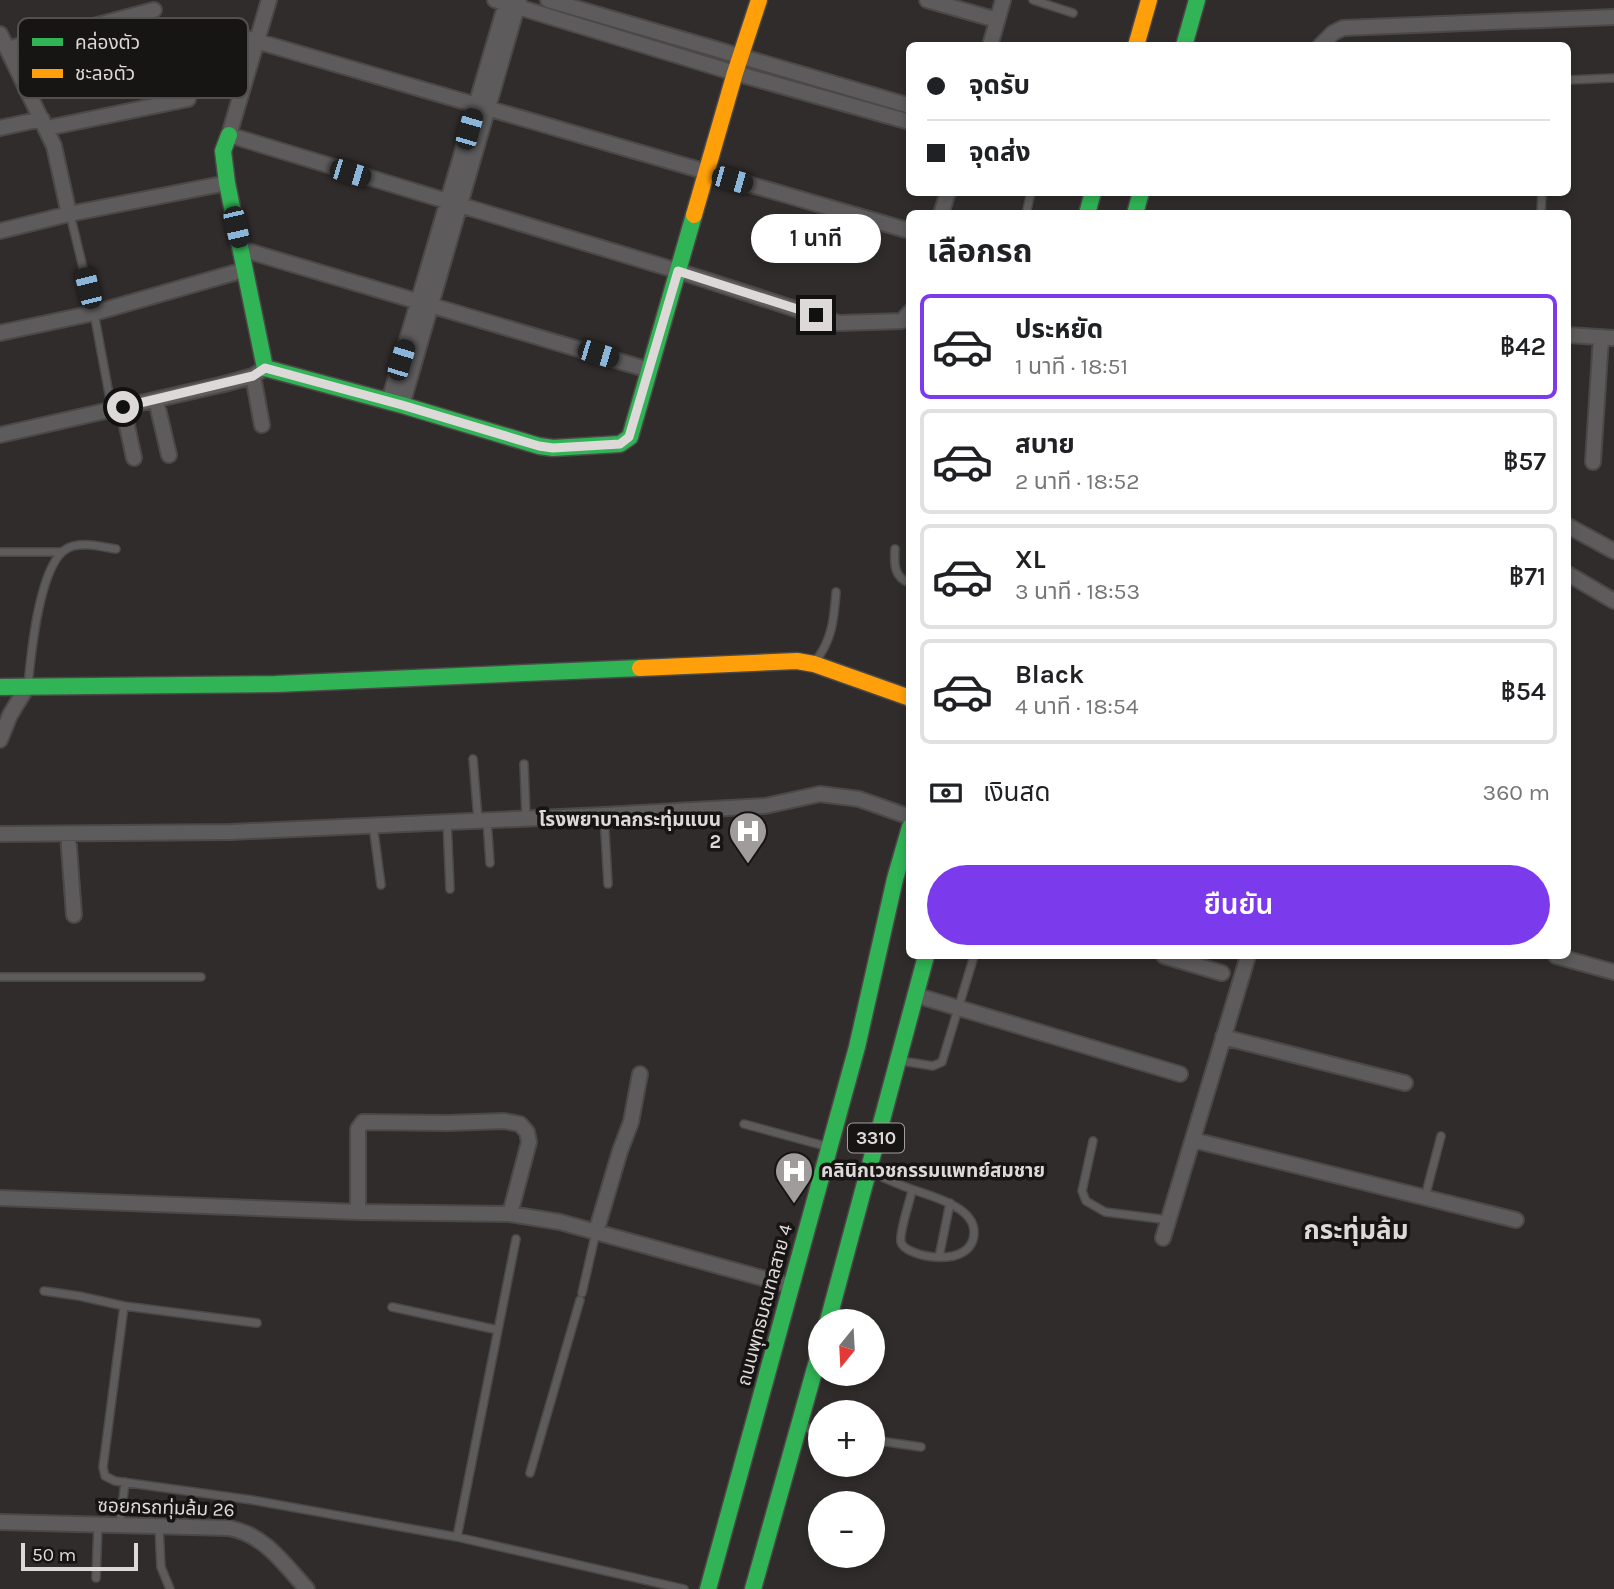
<!DOCTYPE html>
<html lang="th">
<head>
<meta charset="utf-8">
<style>
  :root { --surface:#fff; --page:#f6f6f6; --text:#202124; --muted:#757577; --line:#e0e0e0; --accent:#7c3aed }
  body { margin:0; font-family:Karla,"Noto Sans Thai",sans-serif; background:var(--page); color:var(--text); height:100vh; display:flex; flex-direction:column; font-size:26px; white-space:nowrap }
  * { box-sizing:border-box; margin:0 }
  p { font-size:23px; color:var(--muted) }
  .icon { flex:none; width:38px; height:38px; fill:none; stroke:currentColor; stroke-width:2; stroke-linecap:round; stroke-linejoin:round }
  .map { position:relative; flex:1; overflow:hidden }
  .sheet { position:absolute; left:906px; top:210px; width:665px; height:749px; display:flex; flex-direction:column; background:var(--surface); border-radius:10px; box-shadow:0 4px 10px #0003 }
  .sheet>* { flex:none }
  .hud { position:absolute; left:906px; top:42px; width:665px; height:154px; border-radius:10px; box-shadow:0 4px 10px #0003; display:grid; align-content:center; height:154px; padding:0 21px; background:var(--surface) }
  .needle { width:46px; rotate:198deg }
  .controls { position:absolute; left:808px; top:1309px; display:grid; gap:14px }
  .controls a { display:grid; place-items:center; width:77px; height:77px; border-radius:50%; background:var(--surface); box-shadow:0 4px 10px #0003; font-size:35px }
  .scale { position:absolute; left:21px; bottom:18px; width:117px; box-sizing:border-box; padding-left:7px; border:4px solid #ddd9d8; border-top:0; font-size:19px; line-height:24px; white-space:nowrap; color:#ddd9d8; -webkit-text-stroke:5px #171414; paint-order:stroke }
  .end { position:absolute; width:32px; height:32px; margin:-16px; border:9px solid #ddd9d8; background:#111; box-shadow:0 0 0 4px #111 }
  .from { border-radius:50% }
  .bubble { position:absolute; height:49px; border-radius:24px; background:var(--surface); box-shadow:0 4px 10px #0003; font-size:23px; font-weight:600; line-height:49px; text-align:center }
  .car { position:absolute; width:21px; height:42px; margin:-21px -10px; border-radius:9px; box-shadow:0 0 5px 2px #0007; background:linear-gradient(#222 24%,#8ab4d8 0 40%,#222 0 76%,#8ab4d8 0 86%,#222 0) }
  .hud b { display:flex; align-items:center; gap:24px; height:66px; font-size:26px }
  .hud b+b { border-top:2px solid var(--line) }
  .hud i { width:18px; height:18px; background:var(--text) }
  ul { padding:0; list-style:none }
  li { display:flex; align-items:center; gap:21px; height:105px; margin:0 14px 10px; padding:0 7px; border:4px solid var(--line); border-radius:10px }
  li div { flex:1 }
  li b { display:block; font-size:26px }
  li em { font-style:normal; font-weight:600 }
  li.active { border-color:var(--accent) }
  li>.icon { width:63px; height:63px; stroke-width:1.5 }
  h2 { padding:0 21px; font-size:32px; line-height:84px }
  .pay { display:flex; align-items:center; gap:18px; height:77px; padding:0 21px; font-size:26px }
  .pay p { margin-inline-start:auto }
  .action { display:flex; gap:14px; margin-top:auto; padding:14px 21px }
  .action a { flex:1; height:80px; border-radius:42px; background:var(--accent); color:#fff; font-size:28px; font-weight:600; line-height:80px; text-align:center }
  .map>svg:first-child { display:block }
  .lines { fill:none; stroke-linecap:round; stroke-linejoin:round }
  .lane-casing { stroke:#4b4847; stroke-width:10 }
  .street-casing { stroke:#4b4847; stroke-width:18 }
  .fast-casing { stroke:#4b4847; stroke-width:19 }
  .slow-casing { stroke:#4b4847; stroke-width:19 }
  .lane { stroke:#5d5b5b; stroke-width:7 }
  .street { stroke:#5d5b5b; stroke-width:14 }
  .fast { stroke:#30b455; stroke-width:16 }
  .slow { stroke:#ff9f0a; stroke-width:16 }
  .route { stroke:#ddd9d8; stroke-width:9 }
  .labels { text-anchor:middle; dominant-baseline:central; stroke-width:7; stroke-linejoin:round; paint-order:stroke }
  .shield { fill:#171414; stroke:#a29e9d; stroke-width:2 }
  .shield-label { font-size:18px; font-weight:bold; fill:#ddd9d8 }
  .poi-label { font-size:19px; font-weight:bold; fill:#ddd9d8; stroke:#171414; text-anchor:end }
  .street-label { font-size:19px; fill:#ddd9d8; stroke:#171414 }
  .district-label { font-size:26px; font-weight:bold; fill:#ddd9d8; stroke:#171414 }
  .key { fill:#171414; stroke:#524f4f; stroke-width:2 }
  .key-label { font-size:19px; fill:#ddd9d8 }
</style>
</head>
<body>
<div class="map">
<svg width="1614" height="1589" viewBox="0 0 1614 1589">
  <rect width="100%" height="100%" fill="#302c2b"/>
  <g class="lines">
    <defs>
      <path id="lane" d="M1033,0L1073,13
        M1568,80L1614,78
        M70,214L94,313L112,410
        M1026,214L1031,192
        M1541,214L1542,192
        M895,549C894,564 894,578 910,583
        M0,552H62
        M814,663C832,641 834,620 836,592
        M28,685C31,655 39,562 68,548C81,541 102,547 116,549
        M473,759L478,819
        M524,764L526,817
        M604,815L608,884
        M487,820L490,863
        M447,821L450,889
        M373,825L381,885
        M0,977H201
        M902,1061L933,1066L942,1062L974,956
        M744,1124L825,1146
        M1093,1141L1082,1191L1086,1201L1105,1212L1169,1220
        M871,1172C884,1178 897,1184 911,1189C930,1196 974,1206 974,1232C974,1271 904,1257 901,1242C899,1231 910,1202 912,1190
        M1425,1197L1441,1136
        M516,1239L457,1537L684,1589
        M939,1257L950,1203
        M44,1291L79,1296L124,1306
        M582,1293L596,1232
        M392,1307L498,1330
        M257,1323L124,1306L103,1467L105,1476L115,1481L252,1500L457,1537
        M801,1427L821,1431
        M873,1440L921,1447
        M530,1473L580,1300
        M120,1524L125,1482
        M159,1527L161,1567L170,1589
        M96,1578L98,1525"/>
      <path id="street" d="M269,0L229,135L678,271L839,323L902,321L910,312
        M495,0L735,73L910,122
        M548,0L910,106
        M927,0L997,20
        M0,34L54,146L69,214
        M232,34L910,231
        M990,46L1003,0
        M1320,46L1333,33L1343,28L1614,17
        M7,49L154,10
        M0,128L42,119
        M47,128L188,99
        M941,214L948,192
        M0,231L69,214L227,183
        M241,249L649,370
        M0,333L94,313L244,270
        M1568,335L1614,338
        M253,376L262,425
        M156,400L169,455
        M389,401L507,0
        M402,405L519,0
        M123,407L134,458
        M0,435L224,384L253,376L265,368
        M1593,462L1601,337
        M1568,526L1614,551
        M1568,574L1614,601
        M0,740L10,715L27,687
        M0,834L231,832L604,815L765,806L820,794L859,799L910,817
        M68,834L74,915
        M1164,956L1222,973
        M1556,956L1614,972
        M915,995L1180,1074
        M1223,1037L1405,1083
        M1193,1140L1516,1220
        M0,1198L358,1212L510,1214L560,1222L791,1286
        M358,1212V1129L363,1122L447,1123L504,1121L520,1124L527,1132L529,1142L510,1214
        M596,1232L620,1151L631,1122L640,1074
        M1163,1238L1248,956
        M0,1522L229,1528C265,1535 283,1563 307,1589"/>
      <path id="fast" d="M1184,46L1197,0
        M229,135L223,151L227,183L265,368L402,405L539,446L553,448L620,444L630,437L694,215
        M1087,214L1093,192
        M1135,214L1141,192
        M0,687L276,684L640,668
        M828,1321L926,956
        M708,1589L857,1047L895,879L910,827
        M753,1589L821,1347"/>
      <path id="slow" d="M1136,46L1149,0
        M694,215L735,73L759,0
        M640,668L797,661L814,664L910,698"/>
    </defs>
    <!-- lane casing -->
    <use href="#lane" class="lane-casing"/>
    <!-- street casing -->
    <use href="#street" class="street-casing"/>
    <!-- fast casing -->
    <use href="#fast" class="fast-casing"/>
    <!-- slow casing -->
    <use href="#slow" class="slow-casing"/>
    <!-- lane -->
    <use href="#lane" class="lane"/>
    <!-- street -->
    <use href="#street" class="street"/>
    <!-- fast -->
    <use href="#fast" class="fast"/>
    <!-- slow -->
    <use href="#slow" class="slow"/>
  </g>
  <g class="lines">
    <!-- route -->
    <path class="route" d="M123,407L253,376L265,368L402,405L539,446L553,448L620,444L629,437L678,271L816,315"/>
  </g>
  <!-- icons -->
  <defs>
    <symbol id="hospital-pin" viewBox="-11 -11 22 30"><path d="M0 17L-7.5 6A9.5 9.5 0 1 1 7.5 6Z" fill="#a09c9b" stroke="#171414"/><path d="M-5-5h3v3.5h4V-5h3V5h-3V1.5h-4V5h-3Z" fill="#fff"/></symbol>
  </defs>
  <g fill-rule="evenodd">
    <use href="#hospital-pin" x="726" y="809" width="44" height="60"/>
    <use href="#hospital-pin" x="772" y="1149" width="44" height="60"/>
  </g>
  <g class="labels">
    <!-- shield labels -->
    <rect class="shield" x="848" y="1123.5" width="56" height="29" rx="5"/>
    <g class="shield-label">
      <text x="876" y="1138">3310</text>
    </g>
    <!-- poi labels -->
    <g class="poi-label">
      <text x="721" y="820">โรงพยาบาลกระทุ่มแบน<tspan x="721" dy="22">2</tspan></text>
      <text x="821" y="1171" text-anchor="start">คลินิกเวชกรรมแพทย์สมชาย</text>
    </g>
    <!-- street labels -->
    <g class="street-label">
      <text transform="translate(765 1305) rotate(-75)">ถนนพุทธมณฑลสาย 4</text>
      <text transform="translate(166 1508) rotate(2)">ซอยกรถทุ่มล้ม 26</text>
    </g>
    <!-- district labels -->
    <g class="district-label">
      <text x="1356" y="1230">กระทุ่มล้ม</text>
    </g>
  </g>
  <!-- legend -->
  <rect x="18" y="18" width="230" height="80" rx="10" class="key"/>
  <rect x="32" y="38" width="31" height="8" fill="#30b455"/>
  <rect x="32" y="69" width="31" height="9" fill="#ff9f0a"/>
  <g class="key-label">
    <text x="75" y="49">คล่องตัว</text>
    <text x="75" y="80">ชะลอตัว</text>
  </g>
</svg>
<div class="controls">
<a><svg class="needle" viewBox="-14 -14 28 28"><path d="M0-13l5 13h-10z" fill="#e53935"/><path d="M0 13l5-13h-10z" fill="#757577"/></svg></a>
<a>+</a>
<a>−</a>
</div>
<div class="scale">50 m</div>
<i class="end from" style="left:123px;top:407px"></i>
<i class="end" style="left:816px;top:315px"></i>
<div class="bubble" style="left:751px;top:214px;width:130px">1 นาที</div>
<i class="car" style="left:469px;top:129px;rotate:16deg"></i>
<i class="car" style="left:350px;top:173px;rotate:107deg"></i>
<i class="car" style="left:732px;top:180px;rotate:106deg"></i>
<i class="car" style="left:236px;top:227px;rotate:167deg"></i>
<i class="car" style="left:88px;top:288px;rotate:346deg"></i>
<i class="car" style="left:598px;top:354px;rotate:107deg"></i>
<i class="car" style="left:401px;top:360px;rotate:17deg"></i>
<div class="hud">
<b><i class="from"></i>จุดรับ</b>
<b><i></i>จุดส่ง</b>
</div>
<section class="sheet">
<h2>เลือกรถ</h2>
<ul>
<li class="active"><svg class="icon" aria-label="car" viewBox="0 0 24 24"><path d="M5 17H2v-5l4-1 3-4h7l3 4 3 1v5h-3M9 17h6M6 11h13"/><circle cx="7" cy="17" r="2"/><circle cx="17" cy="17" r="2"/></svg><div><b>ประหยัด</b><p>1 นาที · 18:51</p></div><em>฿42</em></li>
<li><svg class="icon" aria-label="car" viewBox="0 0 24 24"><path d="M5 17H2v-5l4-1 3-4h7l3 4 3 1v5h-3M9 17h6M6 11h13"/><circle cx="7" cy="17" r="2"/><circle cx="17" cy="17" r="2"/></svg><div><b>สบาย</b><p>2 นาที · 18:52</p></div><em>฿57</em></li>
<li><svg class="icon" aria-label="car" viewBox="0 0 24 24"><path d="M5 17H2v-5l4-1 3-4h7l3 4 3 1v5h-3M9 17h6M6 11h13"/><circle cx="7" cy="17" r="2"/><circle cx="17" cy="17" r="2"/></svg><div><b>XL</b><p>3 นาที · 18:53</p></div><em>฿71</em></li>
<li><svg class="icon" aria-label="car" viewBox="0 0 24 24"><path d="M5 17H2v-5l4-1 3-4h7l3 4 3 1v5h-3M9 17h6M6 11h13"/><circle cx="7" cy="17" r="2"/><circle cx="17" cy="17" r="2"/></svg><div><b>Black</b><p>4 นาที · 18:54</p></div><em>฿54</em></li>
</ul>
<div class="pay"><svg class="icon" aria-label="cash" viewBox="0 0 24 24"><path d="M3 7h18v10H3z"/><circle cx="12" cy="12" r="2"/></svg>เงินสด<p>360 m</p></div>
<div class="action"><a>ยืนยัน</a></div>
</section>
</div>
</body>
</html>
